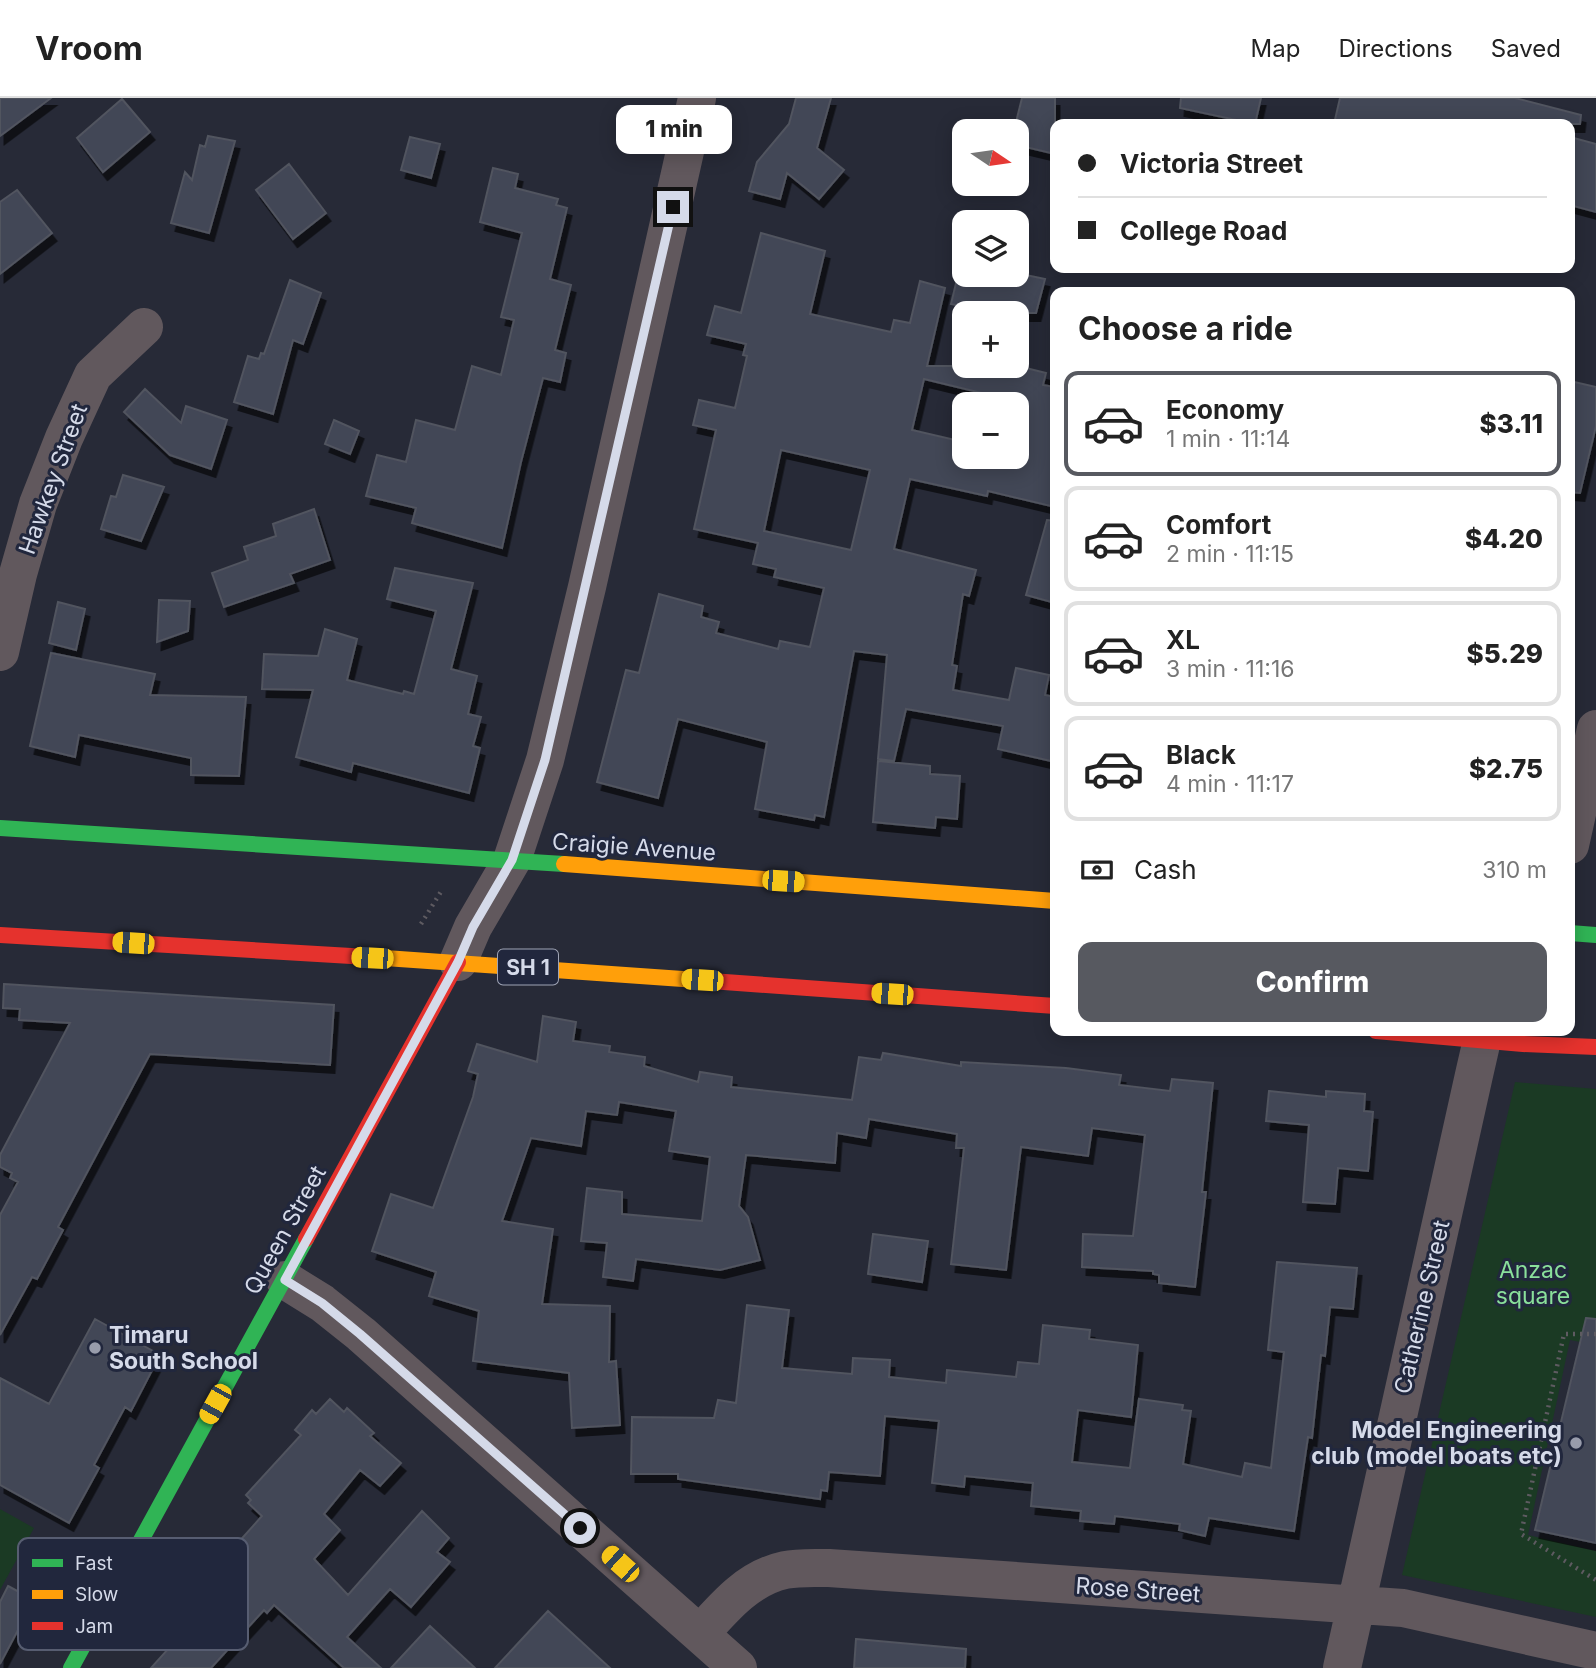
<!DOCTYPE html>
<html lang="en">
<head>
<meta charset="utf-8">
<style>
  :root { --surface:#fff; --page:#f6f6f6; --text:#222; --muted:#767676; --line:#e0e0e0; --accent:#575960 }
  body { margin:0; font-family:Inter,sans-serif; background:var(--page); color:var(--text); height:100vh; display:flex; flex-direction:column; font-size:26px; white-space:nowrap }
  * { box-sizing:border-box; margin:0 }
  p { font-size:23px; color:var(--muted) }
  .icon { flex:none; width:38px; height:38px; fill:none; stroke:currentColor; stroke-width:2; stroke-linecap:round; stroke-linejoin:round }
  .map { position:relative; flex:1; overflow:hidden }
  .side { position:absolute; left:1050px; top:189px; width:525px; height:749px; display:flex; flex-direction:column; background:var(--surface); border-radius:14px; box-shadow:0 4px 18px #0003 }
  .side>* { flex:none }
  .guide { position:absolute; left:1050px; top:21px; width:525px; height:154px; border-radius:14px; box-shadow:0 4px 18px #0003; display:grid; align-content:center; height:154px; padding:0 28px; background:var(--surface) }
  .needle { width:46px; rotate:103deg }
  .tools { position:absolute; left:952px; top:21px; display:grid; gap:14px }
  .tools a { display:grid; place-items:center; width:77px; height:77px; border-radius:14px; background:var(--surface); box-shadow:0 4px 18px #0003; font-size:35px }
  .end { position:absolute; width:32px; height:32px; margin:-16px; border:9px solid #d5dae9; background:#111; box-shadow:0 0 0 4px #111 }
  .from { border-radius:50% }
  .bubble { position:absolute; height:49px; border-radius:14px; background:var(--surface); box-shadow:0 4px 18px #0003; font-size:23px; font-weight:800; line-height:49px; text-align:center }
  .car { position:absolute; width:21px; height:42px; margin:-21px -10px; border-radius:9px; box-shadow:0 0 5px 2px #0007; background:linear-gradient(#f5c518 24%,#345 0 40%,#f5c518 0 76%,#345 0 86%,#f5c518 0) }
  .guide b { display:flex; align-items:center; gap:24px; height:66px; font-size:26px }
  .guide b+b { border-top:2px solid var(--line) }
  .guide i { width:18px; height:18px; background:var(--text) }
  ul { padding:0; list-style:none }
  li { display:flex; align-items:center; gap:21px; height:105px; margin:0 14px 10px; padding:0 14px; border:4px solid var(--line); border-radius:14px }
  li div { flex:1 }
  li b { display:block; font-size:26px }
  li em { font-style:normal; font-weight:800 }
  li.on { border-color:var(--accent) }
  li>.icon { width:63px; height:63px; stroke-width:1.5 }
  h2 { padding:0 28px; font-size:32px; line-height:84px }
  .pay { display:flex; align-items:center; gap:18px; height:77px; padding:0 28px; font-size:26px }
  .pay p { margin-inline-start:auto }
  .cta { display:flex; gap:14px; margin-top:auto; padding:14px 28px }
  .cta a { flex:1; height:80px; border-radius:14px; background:var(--accent); color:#fff; font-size:28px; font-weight:800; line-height:80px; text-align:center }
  header { display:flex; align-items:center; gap:42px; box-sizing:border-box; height:98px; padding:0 35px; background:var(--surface); border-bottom:2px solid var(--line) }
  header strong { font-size:33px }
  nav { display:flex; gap:38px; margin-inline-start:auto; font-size:24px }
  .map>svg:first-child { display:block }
  .green { fill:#1b3a24 }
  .building { fill:#434657; stroke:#51545f; stroke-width:2; fill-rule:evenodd; filter:url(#shadow) }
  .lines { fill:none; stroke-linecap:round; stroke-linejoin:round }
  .path { stroke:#5e5b61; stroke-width:4.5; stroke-dasharray:2 5; stroke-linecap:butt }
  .street { stroke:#61585d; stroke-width:38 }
  .fast { stroke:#30b455; stroke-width:16 }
  .slow { stroke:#ff9f0a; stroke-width:16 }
  .jam { stroke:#e5322d; stroke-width:16 }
  .route { stroke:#d5dae9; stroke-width:9 }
  .poi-dot { fill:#989cab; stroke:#21273d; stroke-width:2.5 }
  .labels { text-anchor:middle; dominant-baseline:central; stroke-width:6; stroke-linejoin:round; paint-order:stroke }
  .shield { fill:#21273d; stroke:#9fa4b5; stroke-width:2 }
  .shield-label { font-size:21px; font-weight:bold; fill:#d5dae9 }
  .street-label { font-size:23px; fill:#d5dae9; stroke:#21273d }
  .park-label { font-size:23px; fill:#8ae09b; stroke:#21273d }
  .poi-label { font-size:23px; font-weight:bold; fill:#d5dae9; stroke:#21273d; text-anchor:start }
  .key { fill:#21273d; stroke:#575d71; stroke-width:2 }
  .key-label { font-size:19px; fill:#d5dae9 }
</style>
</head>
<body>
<header>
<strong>Vroom</strong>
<nav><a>Map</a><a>Directions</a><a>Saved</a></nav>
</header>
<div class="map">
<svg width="1596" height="1570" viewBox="0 0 1596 1570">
  <defs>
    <filter id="shadow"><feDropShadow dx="4.5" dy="8" stdDeviation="0" flood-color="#0009"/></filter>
  </defs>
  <rect width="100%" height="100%" fill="#272a37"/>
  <!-- green -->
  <path class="green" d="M1515,984L1596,991V1247L1570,1242L1528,1437L1596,1453V1519L1402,1477Z
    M0,1411L34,1430L0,1492Z"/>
  <!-- building -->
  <path class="building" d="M0,0H51L0,38Z
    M796,0H831L817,50L844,72L819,101L787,75L780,101L749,93L757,64L789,26Z
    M1022,0H1055V56L1017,47V20Z
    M1181,0H1261L1255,26L1180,10Z
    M1340,0H1515L1581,17L1580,26H1334Z
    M122,1L150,34L103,74L77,40Z
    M208,38L235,43L209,135L171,125L185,74L192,82L200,47L205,49Z
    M410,39L440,46L431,80L401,72Z
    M1570,39L1596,46V114L1570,107Z
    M289,66L326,115L293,141L256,92Z
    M493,70L518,76L515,90L558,101L556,107L567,110L550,181L571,187L555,252L566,255L560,284L543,280L521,364L502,450L412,425L416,410L366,398L377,357L406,364L416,322L455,332L472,268L501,277L514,222L501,219L522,135L480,124Z
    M17,92L52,135L0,176V104Z
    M761,135L825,153L810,216L891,234L894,222L910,225L920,183L945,190L927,268H1018L1046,275L1043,287L1055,289V409L988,393L987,398L910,381L894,451L976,472L969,498L963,496L952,567L957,568L953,592L1009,602L1016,570L1049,577L1045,597L1055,599V644L1051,663L998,651L1003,628L906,611L894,663L878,661L887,557L854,553L824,719L815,717L814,722L755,711L767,644L678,621L658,700L597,684L626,572L639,575L659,496L703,508L701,519L719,524L716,535L778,551L780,543L810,549L824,490L774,479L776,471L753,466L758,445L694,431L716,332L693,327L699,302L735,310L747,258L743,257L746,246L707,237L715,208L741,215ZM924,281L990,297L988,306H1017V359H964V344L912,332ZM781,352L870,372L851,452L764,433Z
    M958,177H1026L1045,181L1036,215H993L951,206Z
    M290,182L321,195L303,246L293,242L273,316L234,304L248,258L259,261L261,255L264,256Z
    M1570,283L1596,289V328L1580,395L1570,394Z
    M145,291L181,325L186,308L227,322L211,371L170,357L124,314Z
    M334,322L359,333L350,356L325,346Z
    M123,377L164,389L141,443L101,431L111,398L116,399Z
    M314,411L330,462L290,476L294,485L224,509L212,475L248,462L244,449L276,438L273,426Z
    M1047,422L1055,423V505L1026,497Z
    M395,470L473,485L451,571L477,578L468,616L481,619L473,648L480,650L469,695L353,665L351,674L296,659L313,592L262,591L264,556L318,558L325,531L357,541L347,582L403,596L404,593L414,596L436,513L387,501Z
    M159,502L190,503L188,533L157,544Z
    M58,504L85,511L76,552L49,545Z
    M51,555L155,576L150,597L246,599L239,678L191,677V660L79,637L75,659L30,648Z
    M878,663L930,668V676L960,678L957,721L936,719L935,730L873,724Z
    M4,886L334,907L330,967L150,956L58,1129L63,1132L37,1181L32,1179L0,1237V1117L18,1084L10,1080L12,1075L0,1069V1057L70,925L19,922L20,911L3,910Z
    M543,918L576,924L573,943L610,948L609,954L645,959L644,968L698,984L700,974L732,979L731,989L852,1002L859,959L881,962L883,955L961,968V964L1066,970L1121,977L1119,987L1170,993L1172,981L1213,985L1202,1094H1206L1195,1189L1159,1185V1177L1153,1176V1173L1082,1169L1083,1136L1133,1138L1145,1037L1092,1030L1088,1058L1021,1049L1006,1172L951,1166L964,1050H956L957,1036L869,1021L866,1040L837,1035L835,1065L746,1057L739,1108L748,1119L760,1162L720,1172L636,1161L633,1183L603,1179L607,1145L581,1143L587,1090L622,1094V1116L702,1123L710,1059L669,1053L676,1013L619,1004L617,1017L586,1013L581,1048L531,1040L502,1123L553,1131L542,1206L610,1208L609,1264L616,1263L620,1327L572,1330L569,1275L473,1263L479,1213L429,1198L436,1174L372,1153L391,1096L433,1110L473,999L478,976L468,973L477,946L537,964Z
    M1269,993L1326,999V993L1365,996L1364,1013L1373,1014L1368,1073L1338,1070L1335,1106L1303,1104L1309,1027L1266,1023Z
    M873,1136L928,1143L922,1184L868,1176Z
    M1277,1164L1357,1170L1353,1211L1330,1209L1325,1258L1321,1257L1312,1340L1308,1339L1294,1433L1209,1420L1205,1438L1179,1432L1180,1426L1115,1418L1114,1426L1080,1423L1081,1413L1031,1408L1033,1385L965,1378L964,1389L932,1385L939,1323L885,1318L880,1378L829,1374L827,1393L821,1392L820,1401L678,1381V1376H631L632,1319L714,1320L718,1302L736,1305L747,1207L789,1212L782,1270L852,1276L853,1260L890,1262L889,1279L946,1285L947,1272L1016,1279L1018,1264L1039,1266L1043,1227L1090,1232L1089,1241L1138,1247L1131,1319L1078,1312L1072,1364L1130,1370L1139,1301L1183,1307L1182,1312L1191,1313L1183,1366L1242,1379L1245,1365L1271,1370L1284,1254L1268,1252Z
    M1586,1220L1596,1221V1445L1535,1432Z
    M95,1221L160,1257L131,1313L125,1309L94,1367L99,1370L69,1425L0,1387V1280L49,1306Z
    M330,1301L344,1314L347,1310L374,1335L370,1338L401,1365L380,1388L360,1372L324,1416L340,1432L314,1461L348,1497L422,1413L449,1440L437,1454L450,1464L411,1509L390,1491L347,1539L381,1570H344L274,1507L267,1515L264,1512L211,1570H151L179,1539L156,1523L185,1473L200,1487L262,1418L248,1405L251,1402L246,1397L301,1337L295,1332L312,1312L316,1316Z
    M8,1488L34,1502L0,1566V1504Z
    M548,1513L610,1570H495Z
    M430,1528L475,1570H391Z
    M856,1541L966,1551L965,1570H854Z"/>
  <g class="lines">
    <!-- path -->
    <path class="path" d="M421,826L442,792
      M1596,1236H1564L1521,1436L1596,1482"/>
    <!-- street -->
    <path class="street" d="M0,554L18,476L38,406L64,340L93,277L144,229
      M1570,747L1596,631
      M458,864L473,829L512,762L545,662L587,489L697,0
      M285,1182L322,1205L361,1236L738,1570
      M700,1536C724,1509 748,1480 785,1472C799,1469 815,1470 829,1470L1403,1510L1596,1553
      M1342,1570L1474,977L1482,942L1488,933"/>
    <!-- fast -->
    <path class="fast" d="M0,730L564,766
      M1570,835L1596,837
      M71,1570L306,1141"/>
    <!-- slow -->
    <path class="slow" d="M564,766L1055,803
      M385,860L697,882"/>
    <!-- jam -->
    <path class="jam" d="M0,837L385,860
      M697,882L1055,908
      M1376,933L1523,946L1596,949
      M306,1141L458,864"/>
  </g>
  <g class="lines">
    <!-- route -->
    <path class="route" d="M580,1430L360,1236L322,1205L285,1182L458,864L473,829L512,762L545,662L673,109"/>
  </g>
  <!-- markers -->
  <g class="poi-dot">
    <circle cx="95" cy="1250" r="7"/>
    <circle cx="1576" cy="1345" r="7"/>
  </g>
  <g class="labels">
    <!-- shield labels -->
    <rect class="shield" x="498" y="851.5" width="60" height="35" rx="5"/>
    <g class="shield-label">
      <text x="528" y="869">SH 1</text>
    </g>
    <!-- street labels -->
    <g class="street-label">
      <text transform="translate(53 381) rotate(-70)">Hawkey Street</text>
      <text transform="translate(634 749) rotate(4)">Craigie Avenue</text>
      <text transform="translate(285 1132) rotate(-61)">Queen Street</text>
      <text transform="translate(1422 1209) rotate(-77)">Catherine Street</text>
      <text transform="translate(1138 1492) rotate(4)">Rose Street</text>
    </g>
    <!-- park labels -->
    <g class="park-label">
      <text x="1533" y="1172">Anzac<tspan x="1533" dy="26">square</tspan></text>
    </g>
    <!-- poi labels -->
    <g class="poi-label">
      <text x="109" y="1237">Timaru<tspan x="109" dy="26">South School</tspan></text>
      <text x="1562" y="1332" text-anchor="end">Model Engineering<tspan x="1562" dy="26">club (model boats etc)</tspan></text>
    </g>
  </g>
  <!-- legend -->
  <rect x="18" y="1440" width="230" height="112" rx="10" class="key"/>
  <rect x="32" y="1461" width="31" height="8" fill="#30b455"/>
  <rect x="32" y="1492" width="31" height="9" fill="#ff9f0a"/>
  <rect x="32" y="1524" width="31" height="8" fill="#e5322d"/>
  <g class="key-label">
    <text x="75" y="1472">Fast</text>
    <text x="75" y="1503">Slow</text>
    <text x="75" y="1535">Jam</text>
  </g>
</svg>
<div class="tools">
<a><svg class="needle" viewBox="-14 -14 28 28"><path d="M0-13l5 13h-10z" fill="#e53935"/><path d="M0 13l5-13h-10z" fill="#767676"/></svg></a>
<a><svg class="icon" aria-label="layers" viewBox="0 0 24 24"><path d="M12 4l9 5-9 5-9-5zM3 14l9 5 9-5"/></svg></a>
<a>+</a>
<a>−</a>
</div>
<i class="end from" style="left:580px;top:1430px"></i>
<i class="end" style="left:673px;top:109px"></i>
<div class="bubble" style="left:616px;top:7px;width:116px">1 min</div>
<i class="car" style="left:783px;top:783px;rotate:94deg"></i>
<i class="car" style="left:133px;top:845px;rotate:274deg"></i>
<i class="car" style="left:372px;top:860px;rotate:273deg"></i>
<i class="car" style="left:702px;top:882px;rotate:274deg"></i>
<i class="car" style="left:892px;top:896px;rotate:274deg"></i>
<i class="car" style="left:215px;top:1306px;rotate:209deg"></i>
<i class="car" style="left:620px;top:1466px;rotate:312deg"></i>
<div class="guide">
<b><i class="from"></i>Victoria Street</b>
<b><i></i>College Road</b>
</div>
<section class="side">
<h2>Choose a ride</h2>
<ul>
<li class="on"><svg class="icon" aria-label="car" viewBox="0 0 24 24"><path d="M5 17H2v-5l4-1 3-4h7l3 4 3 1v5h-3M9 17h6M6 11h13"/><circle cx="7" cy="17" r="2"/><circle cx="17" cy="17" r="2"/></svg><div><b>Economy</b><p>1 min · 11:14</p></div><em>$3.11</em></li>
<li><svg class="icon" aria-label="car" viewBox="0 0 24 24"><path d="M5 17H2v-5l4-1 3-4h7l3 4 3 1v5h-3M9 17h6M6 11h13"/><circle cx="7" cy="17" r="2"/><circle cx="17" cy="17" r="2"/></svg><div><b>Comfort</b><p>2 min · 11:15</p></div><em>$4.20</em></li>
<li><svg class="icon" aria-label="car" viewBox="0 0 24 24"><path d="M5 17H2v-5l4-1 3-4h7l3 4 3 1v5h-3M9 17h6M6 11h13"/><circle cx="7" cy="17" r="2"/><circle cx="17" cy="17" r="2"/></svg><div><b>XL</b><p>3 min · 11:16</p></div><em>$5.29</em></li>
<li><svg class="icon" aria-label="car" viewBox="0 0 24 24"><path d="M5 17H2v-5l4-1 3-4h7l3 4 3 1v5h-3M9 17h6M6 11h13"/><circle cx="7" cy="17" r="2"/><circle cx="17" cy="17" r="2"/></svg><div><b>Black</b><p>4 min · 11:17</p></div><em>$2.75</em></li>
</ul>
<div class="pay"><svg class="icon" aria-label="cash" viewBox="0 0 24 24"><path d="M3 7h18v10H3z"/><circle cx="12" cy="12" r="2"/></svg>Cash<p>310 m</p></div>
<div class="cta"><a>Confirm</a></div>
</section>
</div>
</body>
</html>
